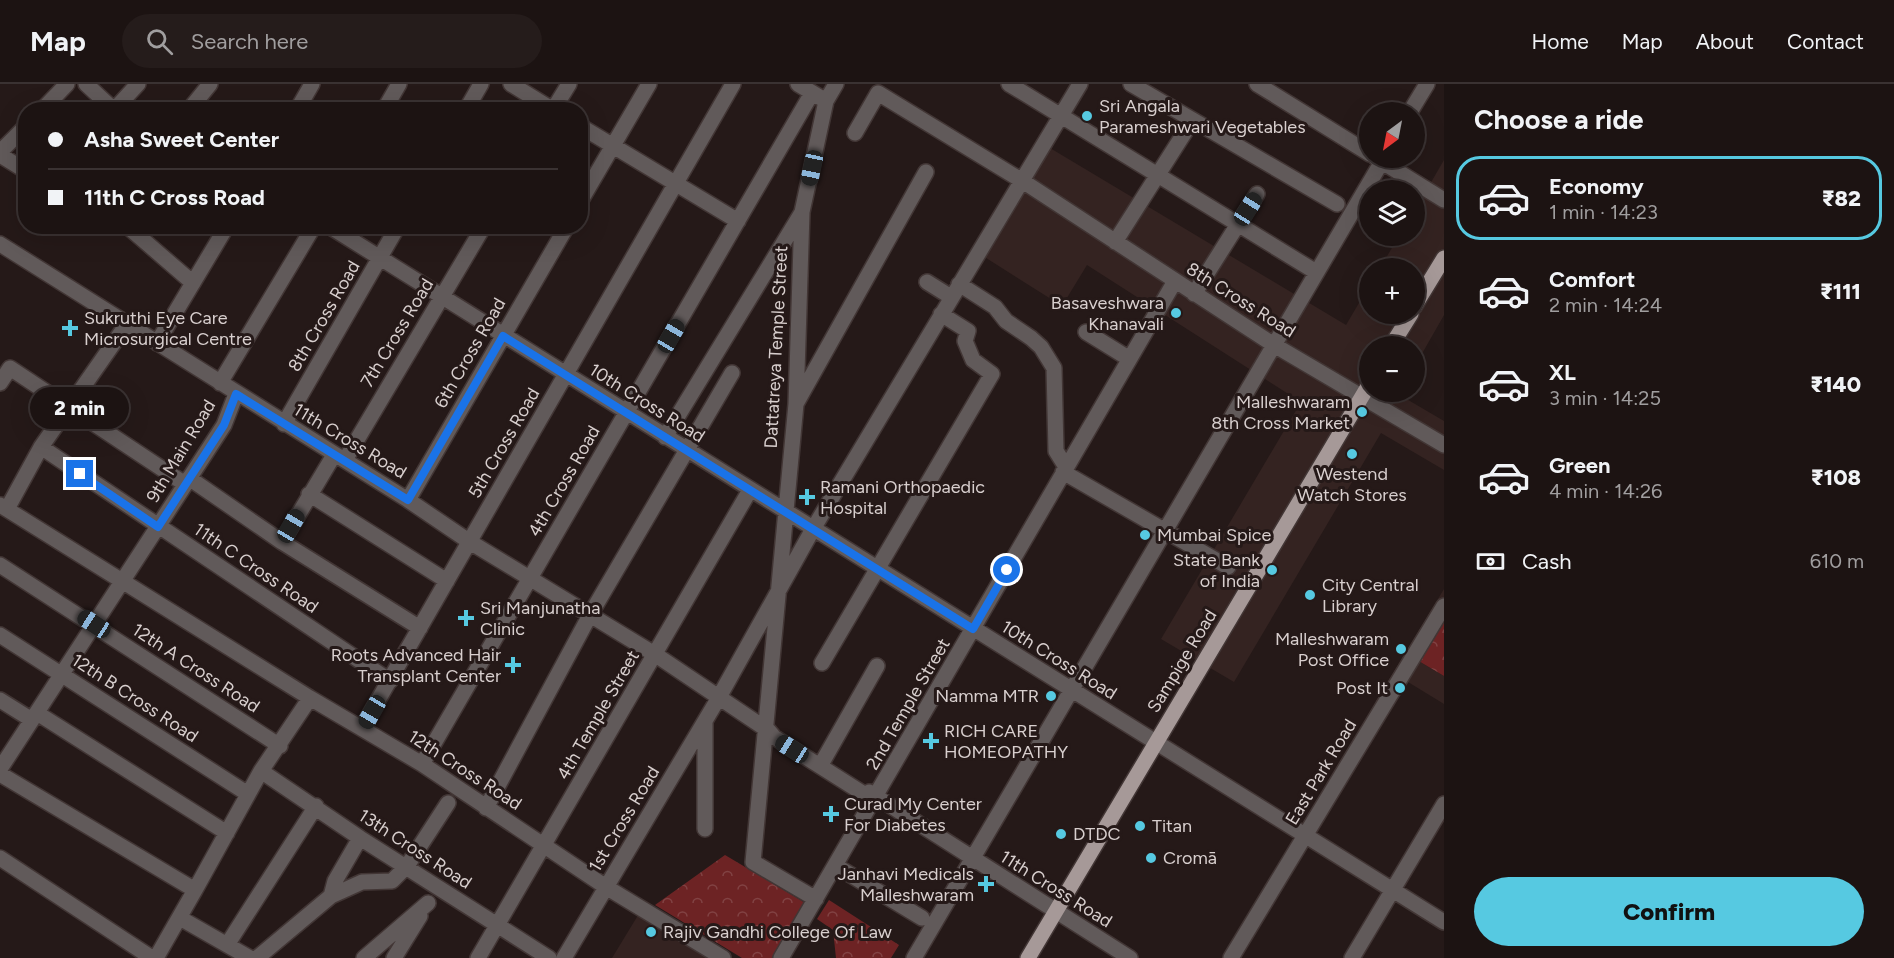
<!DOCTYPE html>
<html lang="en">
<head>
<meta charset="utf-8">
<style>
  :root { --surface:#1c1312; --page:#251c1b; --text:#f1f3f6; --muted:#a09e9f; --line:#3a3232; --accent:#56c9e1 }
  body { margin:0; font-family:Figtree,sans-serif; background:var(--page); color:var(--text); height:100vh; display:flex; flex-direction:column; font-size:22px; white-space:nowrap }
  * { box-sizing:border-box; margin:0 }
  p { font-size:20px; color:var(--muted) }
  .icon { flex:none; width:33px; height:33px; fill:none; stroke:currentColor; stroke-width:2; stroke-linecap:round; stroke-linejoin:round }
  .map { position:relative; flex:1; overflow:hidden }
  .side { display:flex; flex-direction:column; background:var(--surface); width:450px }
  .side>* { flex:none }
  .hud { position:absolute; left:18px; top:18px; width:570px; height:132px; border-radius:24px; box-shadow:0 6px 24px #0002,0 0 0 2px var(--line); display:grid; align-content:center; height:132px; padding:0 30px; background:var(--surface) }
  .needle { width:39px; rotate:212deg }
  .controls { position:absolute; left:1359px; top:18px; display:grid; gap:12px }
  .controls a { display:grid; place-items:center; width:66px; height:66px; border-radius:50%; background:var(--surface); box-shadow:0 6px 24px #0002,0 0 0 2px var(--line); font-size:30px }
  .end { position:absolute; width:27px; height:27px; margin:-14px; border:8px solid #1a73e8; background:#fff; box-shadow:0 0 0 3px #fff }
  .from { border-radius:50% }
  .bubble { position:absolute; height:42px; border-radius:21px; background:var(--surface); box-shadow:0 6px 24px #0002,0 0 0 2px var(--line); font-size:20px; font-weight:800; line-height:42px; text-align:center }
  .car { position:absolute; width:18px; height:36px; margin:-18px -9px; border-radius:8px; box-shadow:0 0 4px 2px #0007; background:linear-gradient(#222 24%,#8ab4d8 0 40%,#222 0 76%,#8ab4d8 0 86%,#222 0) }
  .hud b { display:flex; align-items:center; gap:21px; height:57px; font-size:22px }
  .hud b+b { border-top:2px solid var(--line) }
  .hud i { width:15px; height:15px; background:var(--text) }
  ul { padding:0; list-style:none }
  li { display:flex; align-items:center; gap:18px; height:84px; margin:0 12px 9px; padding:0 18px; border:3px solid transparent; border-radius:24px }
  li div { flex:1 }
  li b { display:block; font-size:22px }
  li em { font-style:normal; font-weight:800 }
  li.current { border-color:var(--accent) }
  li>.icon { width:54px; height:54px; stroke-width:1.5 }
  h2 { padding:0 30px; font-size:27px; line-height:72px }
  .pay { display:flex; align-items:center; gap:15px; height:66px; padding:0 30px; font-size:22px }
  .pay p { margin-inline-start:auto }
  .cta { display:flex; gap:12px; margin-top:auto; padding:12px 30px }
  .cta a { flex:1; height:69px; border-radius:36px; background:var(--accent); color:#111; font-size:24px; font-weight:800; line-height:69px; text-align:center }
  header { display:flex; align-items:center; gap:36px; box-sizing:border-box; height:84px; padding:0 30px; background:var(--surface); border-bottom:2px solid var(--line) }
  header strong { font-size:28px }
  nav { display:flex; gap:33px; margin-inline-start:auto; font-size:21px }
  .search { width:420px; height:54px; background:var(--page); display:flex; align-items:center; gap:15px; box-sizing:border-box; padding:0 21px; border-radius:33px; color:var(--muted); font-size:22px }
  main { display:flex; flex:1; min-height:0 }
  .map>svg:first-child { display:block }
  .built { fill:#342321 }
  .park { fill:url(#park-crowns) }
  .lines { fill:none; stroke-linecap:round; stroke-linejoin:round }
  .minor-casing { stroke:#423635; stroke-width:18 }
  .major-casing { stroke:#423635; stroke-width:18 }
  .minor { stroke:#615a5a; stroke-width:15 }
  .major { stroke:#a69998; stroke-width:15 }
  .route { stroke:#1a73e8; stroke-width:8 }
  .poi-dot { fill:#56c9e1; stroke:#251918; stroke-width:2 }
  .labels { text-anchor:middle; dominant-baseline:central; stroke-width:6; stroke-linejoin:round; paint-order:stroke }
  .poi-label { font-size:18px; fill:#d8cfce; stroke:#251918; text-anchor:start }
  .street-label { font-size:18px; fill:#d8cfce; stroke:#251918 }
</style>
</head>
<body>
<header>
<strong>Map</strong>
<div class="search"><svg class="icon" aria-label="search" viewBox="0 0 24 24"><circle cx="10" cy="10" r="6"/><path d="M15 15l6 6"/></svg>Search here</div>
<nav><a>Home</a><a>Map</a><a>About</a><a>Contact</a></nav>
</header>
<main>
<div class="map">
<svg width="1444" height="874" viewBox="0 0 1444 874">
  <defs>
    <pattern id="park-crowns" width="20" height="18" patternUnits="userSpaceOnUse" patternTransform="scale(1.5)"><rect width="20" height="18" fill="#6d2324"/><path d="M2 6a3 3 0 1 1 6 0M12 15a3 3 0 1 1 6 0" fill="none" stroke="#814243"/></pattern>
  </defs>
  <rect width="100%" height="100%" fill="#251918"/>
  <!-- built -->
  <path class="built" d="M1050,64L1346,241L1369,202L1370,230H1414V184H1380L1399,152H1414L1415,126L1444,76V231L1415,282L1414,262H1370V308H1399L1398,310L1444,337V386L1381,349L1234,598L1161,555L1301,318L1087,181L1062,222L983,172Z
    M1444,505V530L1417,576L1444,592V620L1408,598L1391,625L1376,617Z
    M640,828L715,874H612Z"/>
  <!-- park -->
  <path class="park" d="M1444,530V592L1417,576Z
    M725,771L807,820L774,874H742L655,821Z
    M829,816L899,861L891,874H836L833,846L817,835Z"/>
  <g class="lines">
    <defs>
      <path id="minor" d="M86,0L114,26
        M511,0L553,26L569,0
        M798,0L821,14
        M1009,0L1316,188
        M1131,0L1337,120
        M1257,0L1370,70
        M42,26L67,0
        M114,26L138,0
        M189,26L210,0
        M297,26L312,0
        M384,26L399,0
        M466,26L481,0
        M1410,28L1427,0
        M580,42L738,137
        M855,49L878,9L1021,96L1274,261L1444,361
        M0,68L26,42
        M0,71L26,87
        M1376,74L1444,116
        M580,118L649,0
        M127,142L193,199
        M329,142L1444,838
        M1115,158L1192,37
        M0,160L408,416L470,458L656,571L769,647L774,653L864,710L871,711
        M927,198L951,213
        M959,200L995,223L1006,237L1031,254L1041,263L1054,284L1056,367L1066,383
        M1194,210L1257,110
        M1086,248L1128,274
        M157,259L227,142
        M0,299L10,284L185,400
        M220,299L314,142
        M797,318L926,88
        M284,340L398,142
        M665,353L801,130
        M41,363L390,597
        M345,376L484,142
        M1063,388L1228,483
        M189,394L282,458L420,544
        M309,410L447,497
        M408,416L567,142
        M0,421L310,614L422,680L606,803L723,874
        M7,425L41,363L127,240
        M282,458L334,371
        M0,481L280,662
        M0,551L248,710
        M822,579L992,290L973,276L965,257L968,247L941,230
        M0,616L32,636
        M37,629L227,749
        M362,644L733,0
        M823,677L877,582
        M422,680L812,9
        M0,685L224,341L236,310
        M261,687L360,754L549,874
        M0,690L195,806L261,687L310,614
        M869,708L1130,874
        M486,724L590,531L732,289
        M705,745V637
        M0,774L152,874
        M836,782L922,834
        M331,812L335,797L360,754
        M816,815L753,778L796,320L802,128L826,17L836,0
        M180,834L250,874
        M227,861L316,722
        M156,874L195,806
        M257,874L331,812L362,798L392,797L407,782L448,719
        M364,874L428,819
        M394,874L420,832
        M478,874L750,406
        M564,874L718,615L813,445L1080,0
        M781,874L1175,197
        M914,874L1384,74
        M1231,874L1444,522
        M1352,874L1444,720"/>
      <path id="major" d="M1414,223L1444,174
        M1391,262L1411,230
        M1028,874L1370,299"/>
    </defs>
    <!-- minor casing -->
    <use href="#minor" class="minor-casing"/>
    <!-- major casing -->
    <use href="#major" class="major-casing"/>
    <!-- minor -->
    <use href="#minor" class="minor"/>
    <!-- major -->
    <use href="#major" class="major"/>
  </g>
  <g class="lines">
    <!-- route -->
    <path class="route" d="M80,390L158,443L224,341L236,310L408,416L503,252L973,545L1007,486"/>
  </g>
  <!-- markers -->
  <g class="poi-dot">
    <circle cx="1087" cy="32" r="6"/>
    <circle cx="1176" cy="229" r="6"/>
    <path d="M67 235h6v6h6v6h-6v6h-6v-6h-6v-6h6z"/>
    <circle cx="1362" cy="328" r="6"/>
    <circle cx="1352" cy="370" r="6"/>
    <path d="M804 404h6v6h6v6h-6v6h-6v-6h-6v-6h6z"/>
    <circle cx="1145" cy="451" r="6"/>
    <circle cx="1272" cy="486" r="6"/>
    <circle cx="1310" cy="511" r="6"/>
    <path d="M463 525h6v6h6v6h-6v6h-6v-6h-6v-6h6z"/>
    <circle cx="1401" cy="565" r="6"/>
    <path d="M510 572h6v6h6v6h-6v6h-6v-6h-6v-6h6z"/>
    <circle cx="1400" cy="604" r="6"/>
    <circle cx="1051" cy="612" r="6"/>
    <path d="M928 648h6v6h6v6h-6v6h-6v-6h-6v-6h6z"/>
    <path d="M828 721h6v6h6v6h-6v6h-6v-6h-6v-6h6z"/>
    <circle cx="1140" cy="742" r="6"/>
    <circle cx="1061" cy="750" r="6"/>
    <circle cx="1151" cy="774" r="6"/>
    <path d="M983 791h6v6h6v6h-6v6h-6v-6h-6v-6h6z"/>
    <circle cx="651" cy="848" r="6"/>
  </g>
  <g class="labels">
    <!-- poi labels -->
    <g class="poi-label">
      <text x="1099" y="22">Sri Angala<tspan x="1099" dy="21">Parameshwari Vegetables</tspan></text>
      <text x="1164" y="219" text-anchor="end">Basaveshwara<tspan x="1164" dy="21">Khanavali</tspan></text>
      <text x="84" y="234">Sukruthi Eye Care<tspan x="84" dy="21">Microsurgical Centre</tspan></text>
      <text x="1350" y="318" text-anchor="end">Malleshwaram<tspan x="1350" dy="21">8th Cross Market</tspan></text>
      <text x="1352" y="390" text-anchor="middle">Westend<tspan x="1352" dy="21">Watch Stores</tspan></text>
      <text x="820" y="403">Ramani Orthopaedic<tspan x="820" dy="21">Hospital</tspan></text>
      <text x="1157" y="451">Mumbai Spice</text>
      <text x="1260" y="476" text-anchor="end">State Bank<tspan x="1260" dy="21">of India</tspan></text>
      <text x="1322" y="501">City Central<tspan x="1322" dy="21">Library</tspan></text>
      <text x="480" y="524">Sri Manjunatha<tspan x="480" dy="21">Clinic</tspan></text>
      <text x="1389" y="555" text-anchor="end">Malleshwaram<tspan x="1389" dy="21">Post Office</tspan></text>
      <text x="501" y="571" text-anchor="end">Roots Advanced Hair<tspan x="501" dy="21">Transplant Center</tspan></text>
      <text x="1388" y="604" text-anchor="end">Post It</text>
      <text x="1039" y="612" text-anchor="end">Namma MTR</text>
      <text x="944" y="647">RICH CARE<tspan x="944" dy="21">HOMEOPATHY</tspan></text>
      <text x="844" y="720">Curad My Center<tspan x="844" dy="21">For Diabetes</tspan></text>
      <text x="1152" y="742">Titan</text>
      <text x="1073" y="750">DTDC</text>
      <text x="1163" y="774">Cromā</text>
      <text x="974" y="790" text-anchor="end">Janhavi Medicals<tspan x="974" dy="21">Malleshwaram</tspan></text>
      <text x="663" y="848">Rajiv Gandhi College Of Law</text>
    </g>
    <!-- street labels -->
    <g class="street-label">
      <text transform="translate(1241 216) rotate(32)">8th Cross Road</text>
      <text transform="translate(324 232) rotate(-60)">8th Cross Road</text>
      <text transform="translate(397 249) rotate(-59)">7th Cross Road</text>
      <text transform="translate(776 263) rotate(-87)">Dattatreya Temple Street</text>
      <text transform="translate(470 269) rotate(-60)">6th Cross Road</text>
      <text transform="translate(647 319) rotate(32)">10th Cross Road</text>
      <text transform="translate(350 357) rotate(31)">11th Cross Road</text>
      <text transform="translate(504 359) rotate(-60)">5th Cross Road</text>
      <text transform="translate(181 367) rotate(-59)">9th Main Road</text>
      <text transform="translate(564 397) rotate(-60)">4th Cross Road</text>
      <text transform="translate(256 484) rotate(34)">11th C Cross Road</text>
      <text transform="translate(1059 576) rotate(32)">10th Cross Road</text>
      <text transform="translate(1182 577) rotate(-59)">Sampige Road</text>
      <text transform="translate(196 584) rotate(33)">12th A Cross Road</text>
      <text transform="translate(135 614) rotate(33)">12th B Cross Road</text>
      <text transform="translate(908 620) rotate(-60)">2nd Temple Street</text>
      <text transform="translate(598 631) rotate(-60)">4th Temple Street</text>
      <text transform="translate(465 686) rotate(33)">12th Cross Road</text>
      <text transform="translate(1321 688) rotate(-59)">East Park Road</text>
      <text transform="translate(624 735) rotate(-59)">1st Cross Road</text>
      <text transform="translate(415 765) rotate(33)">13th Cross Road</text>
      <text transform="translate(1056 805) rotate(32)">11th Cross Road</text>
    </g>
  </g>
</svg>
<div class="controls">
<a><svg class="needle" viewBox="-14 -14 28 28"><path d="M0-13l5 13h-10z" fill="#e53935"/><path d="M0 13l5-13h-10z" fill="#a09e9f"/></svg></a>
<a><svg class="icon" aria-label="layers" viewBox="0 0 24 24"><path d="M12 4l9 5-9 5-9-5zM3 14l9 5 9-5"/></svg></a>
<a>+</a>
<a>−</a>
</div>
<i class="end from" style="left:1007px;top:486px"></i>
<i class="end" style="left:80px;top:390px"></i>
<div class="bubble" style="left:30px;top:303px;width:99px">2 min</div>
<i class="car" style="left:812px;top:84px;rotate:192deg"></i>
<i class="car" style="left:1248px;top:125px;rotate:32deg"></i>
<i class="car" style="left:671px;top:252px;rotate:30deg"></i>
<i class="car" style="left:291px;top:442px;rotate:30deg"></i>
<i class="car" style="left:94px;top:540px;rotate:303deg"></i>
<i class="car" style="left:372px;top:628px;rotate:210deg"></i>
<i class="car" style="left:792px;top:665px;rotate:302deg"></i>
<div class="hud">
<b><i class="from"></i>Asha Sweet Center</b>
<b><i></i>11th C Cross Road</b>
</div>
</div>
<section class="side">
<h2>Choose a ride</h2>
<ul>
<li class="current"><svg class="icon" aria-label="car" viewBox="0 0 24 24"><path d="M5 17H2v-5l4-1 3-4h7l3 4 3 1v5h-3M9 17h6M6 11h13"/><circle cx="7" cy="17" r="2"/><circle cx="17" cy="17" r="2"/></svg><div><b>Economy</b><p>1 min · 14:23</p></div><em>₹82</em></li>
<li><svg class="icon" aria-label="car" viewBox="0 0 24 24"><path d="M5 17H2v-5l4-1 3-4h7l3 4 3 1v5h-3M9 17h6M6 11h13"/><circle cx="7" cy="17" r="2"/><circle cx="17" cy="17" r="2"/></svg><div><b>Comfort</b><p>2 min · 14:24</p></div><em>₹111</em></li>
<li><svg class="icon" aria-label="car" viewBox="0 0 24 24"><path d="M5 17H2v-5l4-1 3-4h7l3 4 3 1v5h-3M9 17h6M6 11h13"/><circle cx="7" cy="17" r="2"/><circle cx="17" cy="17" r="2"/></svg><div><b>XL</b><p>3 min · 14:25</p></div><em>₹140</em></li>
<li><svg class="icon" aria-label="car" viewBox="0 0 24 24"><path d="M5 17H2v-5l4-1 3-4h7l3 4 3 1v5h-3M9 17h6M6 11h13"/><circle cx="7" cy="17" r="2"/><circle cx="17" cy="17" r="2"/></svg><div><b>Green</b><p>4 min · 14:26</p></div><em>₹108</em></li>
</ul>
<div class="pay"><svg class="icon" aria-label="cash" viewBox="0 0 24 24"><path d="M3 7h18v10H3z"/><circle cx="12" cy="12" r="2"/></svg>Cash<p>610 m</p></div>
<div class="cta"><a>Confirm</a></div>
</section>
</main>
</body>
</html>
